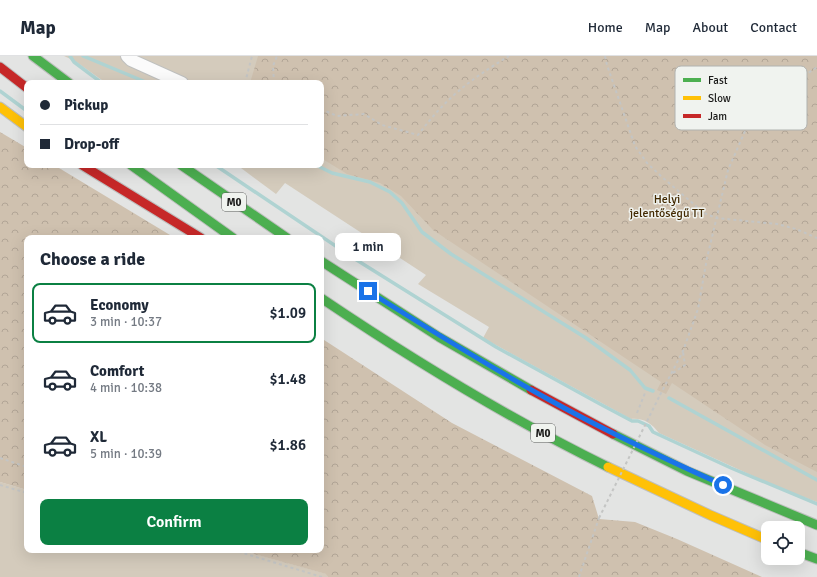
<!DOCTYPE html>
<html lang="en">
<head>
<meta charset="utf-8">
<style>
  :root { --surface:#fff; --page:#f2f2f3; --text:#1f2937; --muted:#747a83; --line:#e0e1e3; --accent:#0b8043 }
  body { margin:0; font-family:Signika,sans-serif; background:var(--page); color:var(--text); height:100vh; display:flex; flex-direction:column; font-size:15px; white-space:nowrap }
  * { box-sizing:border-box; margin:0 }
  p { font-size:13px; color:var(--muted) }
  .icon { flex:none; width:22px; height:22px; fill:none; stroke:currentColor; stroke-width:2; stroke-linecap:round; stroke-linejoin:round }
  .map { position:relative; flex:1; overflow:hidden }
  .drawer { position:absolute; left:24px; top:179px; width:300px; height:318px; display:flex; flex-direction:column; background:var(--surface); border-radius:8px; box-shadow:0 4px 16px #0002 }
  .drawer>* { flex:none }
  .top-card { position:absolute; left:24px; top:24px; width:300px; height:88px; border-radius:8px; box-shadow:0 4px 16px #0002; display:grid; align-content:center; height:88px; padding:0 16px; background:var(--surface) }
  .tools { position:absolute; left:761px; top:465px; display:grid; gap:8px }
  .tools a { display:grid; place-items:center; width:44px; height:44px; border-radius:8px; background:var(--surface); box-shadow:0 4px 16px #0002; font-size:20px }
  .end { position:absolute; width:18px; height:18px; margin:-9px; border:5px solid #1a73e8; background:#fff; box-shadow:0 0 0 2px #fff }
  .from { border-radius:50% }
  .bubble { position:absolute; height:28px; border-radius:8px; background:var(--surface); box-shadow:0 4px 16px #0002; font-size:13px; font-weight:600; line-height:28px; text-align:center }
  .top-card b { display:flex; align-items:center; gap:14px; height:38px; font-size:15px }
  .top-card b+b { border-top:1px solid var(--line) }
  .top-card i { width:10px; height:10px; background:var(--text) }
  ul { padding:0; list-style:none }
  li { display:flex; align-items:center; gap:12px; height:60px; margin:0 8px 6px; padding:0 8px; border:2px solid transparent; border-radius:8px }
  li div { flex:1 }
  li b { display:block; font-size:15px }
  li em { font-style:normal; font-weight:600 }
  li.current { border-color:var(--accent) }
  li>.icon { width:36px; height:36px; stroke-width:1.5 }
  h2 { padding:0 16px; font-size:18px; line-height:48px }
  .cta { display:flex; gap:8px; margin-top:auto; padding:8px 16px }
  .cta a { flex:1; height:46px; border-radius:8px; background:var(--accent); color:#fff; font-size:16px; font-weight:600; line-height:46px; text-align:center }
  header { display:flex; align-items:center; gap:24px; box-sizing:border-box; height:56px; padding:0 20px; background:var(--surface); border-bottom:1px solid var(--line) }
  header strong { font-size:19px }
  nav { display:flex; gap:22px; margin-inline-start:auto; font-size:14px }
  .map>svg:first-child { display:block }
  .green { fill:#d4cbbc }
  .forest { fill:url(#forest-crowns) }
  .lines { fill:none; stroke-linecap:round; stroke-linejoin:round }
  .stream { stroke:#afd3d2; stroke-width:3.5 }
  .street-casing { stroke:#bfc0bf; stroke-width:14 }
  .fast-casing { stroke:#bebfbe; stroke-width:11 }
  .slow-casing { stroke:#bebfbe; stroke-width:11 }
  .jam-casing { stroke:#bebfbe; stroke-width:11 }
  .path { stroke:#c4c5c4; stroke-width:2; stroke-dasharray:3 3; stroke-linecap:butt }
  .street { stroke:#fbfbfb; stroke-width:12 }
  .fast { stroke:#4caf50; stroke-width:9 }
  .slow { stroke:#ffc107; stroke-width:9 }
  .jam { stroke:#c62828; stroke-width:9 }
  .path-bridge { stroke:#c4c5c4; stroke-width:2; stroke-dasharray:3 3; stroke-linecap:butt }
  .route { stroke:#1a73e8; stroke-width:5 }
  .labels { text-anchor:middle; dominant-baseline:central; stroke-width:3; stroke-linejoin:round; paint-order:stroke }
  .shield { fill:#f0f3ef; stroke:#5b5c5a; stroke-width:1 }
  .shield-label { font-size:11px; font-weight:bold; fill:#1b1b1a }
  .park-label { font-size:12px; fill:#422900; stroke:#f0f3ef }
  .key { fill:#f0f3ef; stroke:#b0b2af; stroke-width:1 }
  .key-label { font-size:11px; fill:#1b1b1a }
</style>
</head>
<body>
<header>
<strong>Map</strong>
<nav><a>Home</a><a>Map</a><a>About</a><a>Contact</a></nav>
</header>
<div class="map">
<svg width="817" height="521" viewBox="0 0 817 521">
  <defs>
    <pattern id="forest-crowns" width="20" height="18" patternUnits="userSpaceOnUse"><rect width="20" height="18" fill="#cfc1af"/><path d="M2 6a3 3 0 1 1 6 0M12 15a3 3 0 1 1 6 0" fill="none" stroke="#b1a596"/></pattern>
  </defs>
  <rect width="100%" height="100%" fill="#e3e4e3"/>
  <!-- green -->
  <path class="green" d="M64,0H120L132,10L124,0H817V446L777,431L659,377C651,367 644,362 631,363L483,282L489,271L418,228L426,219L285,127L276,138L237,109H321V27H106L75,5Z
    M0,426L27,434V494H240L327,518L328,521H0Z"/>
  <!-- forest -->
  <path class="forest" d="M258,0H817V416L765,389L672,327L666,338L657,334L661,326L433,174L401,140L380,127L347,118L321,102V27H250Z
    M0,76L27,92V109H54L175,182H27V434L0,426Z
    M321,282L452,367L592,440L599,463L635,466L677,483L762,521H328L326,518L240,494H321Z"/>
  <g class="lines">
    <!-- stream -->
    <path class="stream" d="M70,0L74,6L102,27
      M83,0L148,27
      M0,35L27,55
      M215,109L355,203L496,291L600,348L632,365H638L649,370L653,376L731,412L817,448
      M316,109L332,117L370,126L390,136L402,147L422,176L451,198L586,282L630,314L645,332L653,335
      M669,342L817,424"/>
    <defs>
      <path id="street" d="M127,0L131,4L182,27"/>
      <path id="fast" d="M33,0L69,27
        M131,109L233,182
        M181,109L287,182
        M321,205L439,281L531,334
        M321,242C413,304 508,362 608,411
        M613,378L687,415L817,469
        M798,496L817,503"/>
      <path id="slow" d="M0,51L27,71
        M608,411L710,459L768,484"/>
      <path id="jam" d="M0,11L27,32
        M82,109L201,182
        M531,334L613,378"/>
    </defs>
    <!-- street casing -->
    <use href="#street" class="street-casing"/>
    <!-- fast casing -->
    <use href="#fast" class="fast-casing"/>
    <!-- slow casing -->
    <use href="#slow" class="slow-casing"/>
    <!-- jam casing -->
    <use href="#jam" class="jam-casing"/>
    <!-- path -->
    <path class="path" d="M605,0L607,9L635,90L647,107L662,121L704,157L716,162L777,168L796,173L817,182
      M245,27L252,0
      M274,27L273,10L277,0
      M321,53L337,60L364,58L382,69L418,79C447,41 468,25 509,0
      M673,317L685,309L683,296
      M660,339L683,295L698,253L707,202L728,114L745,75L782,35L817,11
      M637,357L645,337
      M0,402L27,411
      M0,429L27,437
      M233,494L322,521
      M579,521L599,462"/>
    <!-- street -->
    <use href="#street" class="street"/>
    <!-- fast -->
    <use href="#fast" class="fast"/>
    <!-- slow -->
    <use href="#slow" class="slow"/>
    <!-- jam -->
    <use href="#jam" class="jam"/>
    <!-- path-bridge -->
    <path class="path-bridge" d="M599,462L660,339"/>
  </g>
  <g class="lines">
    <!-- route -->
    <path class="route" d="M368,235C427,272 485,308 546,342C603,374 663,402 723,429"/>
  </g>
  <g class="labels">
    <!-- shield labels -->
    <g class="shield">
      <rect x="222" y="137" width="24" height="18" rx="3"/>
      <rect x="531" y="368" width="24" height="18" rx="3"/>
    </g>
    <g class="shield-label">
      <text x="234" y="146">M0</text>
      <text x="543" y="377">M0</text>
    </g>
    <!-- park labels -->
    <g class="park-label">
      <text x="667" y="143">Helyi<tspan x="667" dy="14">jelentőségű TT</tspan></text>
    </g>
  </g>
  <!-- legend -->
  <rect x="675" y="10" width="132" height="64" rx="6" class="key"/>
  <rect x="683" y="22" width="18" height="4" fill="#4caf50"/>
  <rect x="683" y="40" width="18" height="4" fill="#ffc107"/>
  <rect x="683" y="58" width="18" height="4" fill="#c62828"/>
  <g class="key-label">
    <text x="708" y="28">Fast</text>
    <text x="708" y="46">Slow</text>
    <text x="708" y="64">Jam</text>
  </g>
</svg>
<div class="tools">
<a><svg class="icon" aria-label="locate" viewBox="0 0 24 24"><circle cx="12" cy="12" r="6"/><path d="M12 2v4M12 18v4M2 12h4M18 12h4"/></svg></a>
</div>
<i class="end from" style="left:723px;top:429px"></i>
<i class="end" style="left:368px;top:235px"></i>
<div class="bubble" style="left:335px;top:177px;width:66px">1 min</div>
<div class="top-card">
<b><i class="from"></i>Pickup</b>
<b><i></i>Drop-off</b>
</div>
<section class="drawer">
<h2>Choose a ride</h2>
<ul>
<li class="current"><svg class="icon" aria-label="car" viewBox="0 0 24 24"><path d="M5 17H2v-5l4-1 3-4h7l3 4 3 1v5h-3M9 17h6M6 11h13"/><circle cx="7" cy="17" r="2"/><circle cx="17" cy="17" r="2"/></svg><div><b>Economy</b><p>3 min · 10:37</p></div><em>$1.09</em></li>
<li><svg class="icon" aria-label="car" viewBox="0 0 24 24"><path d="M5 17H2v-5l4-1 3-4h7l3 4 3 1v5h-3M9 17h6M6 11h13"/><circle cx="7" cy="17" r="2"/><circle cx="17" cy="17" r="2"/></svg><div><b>Comfort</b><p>4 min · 10:38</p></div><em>$1.48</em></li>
<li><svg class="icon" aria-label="car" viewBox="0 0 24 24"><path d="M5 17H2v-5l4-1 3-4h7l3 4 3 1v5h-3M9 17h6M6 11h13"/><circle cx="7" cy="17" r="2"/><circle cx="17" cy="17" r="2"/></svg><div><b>XL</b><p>5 min · 10:39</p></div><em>$1.86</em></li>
</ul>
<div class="cta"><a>Confirm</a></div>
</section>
</div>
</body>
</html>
